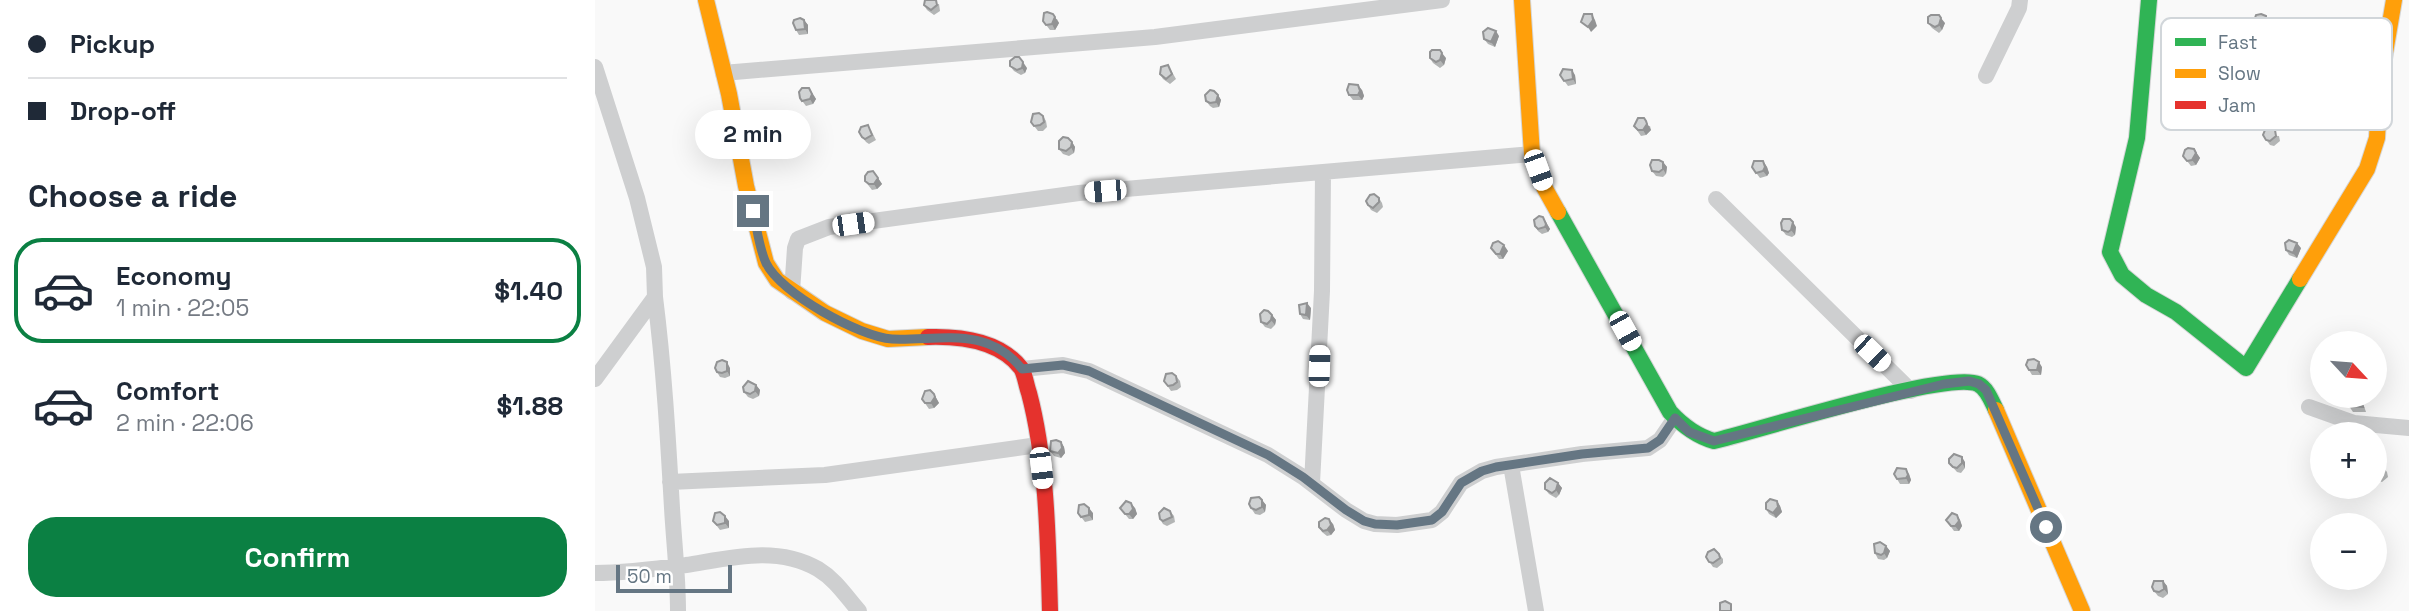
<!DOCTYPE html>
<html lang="en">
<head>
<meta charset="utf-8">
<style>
  :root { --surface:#fff; --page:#f2f2f3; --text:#1f2937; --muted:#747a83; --line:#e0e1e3; --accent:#0b8043 }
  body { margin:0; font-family:"Space Grotesk",sans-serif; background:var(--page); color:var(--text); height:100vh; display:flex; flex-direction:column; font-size:26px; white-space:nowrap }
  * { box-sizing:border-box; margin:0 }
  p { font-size:23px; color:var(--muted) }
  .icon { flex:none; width:38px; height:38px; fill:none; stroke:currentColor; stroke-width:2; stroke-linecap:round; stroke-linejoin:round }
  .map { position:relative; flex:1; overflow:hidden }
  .sheet { display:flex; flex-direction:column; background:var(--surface); width:595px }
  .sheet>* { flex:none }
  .top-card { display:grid; align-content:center; height:154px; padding:0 28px; background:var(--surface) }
  .needle { width:46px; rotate:116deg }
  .fabs { position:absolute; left:1715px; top:331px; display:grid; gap:14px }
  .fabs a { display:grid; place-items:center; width:77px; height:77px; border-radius:50%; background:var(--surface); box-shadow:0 7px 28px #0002; font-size:35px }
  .scale { position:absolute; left:21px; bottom:18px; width:116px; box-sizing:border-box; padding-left:7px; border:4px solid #657683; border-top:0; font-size:19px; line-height:24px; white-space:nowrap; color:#657683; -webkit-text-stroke:5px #fff; paint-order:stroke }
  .end { position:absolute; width:32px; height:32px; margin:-16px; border:9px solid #657683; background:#fff; box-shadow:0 0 0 4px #fff }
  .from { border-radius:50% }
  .bubble { position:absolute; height:49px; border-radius:24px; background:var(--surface); box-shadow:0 7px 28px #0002; font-size:23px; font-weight:800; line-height:49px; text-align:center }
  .car { position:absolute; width:21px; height:42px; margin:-21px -10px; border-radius:9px; box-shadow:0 0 5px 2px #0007; background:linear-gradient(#fff 24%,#345 0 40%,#fff 0 76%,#345 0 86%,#fff 0) }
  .top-card b { display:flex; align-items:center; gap:24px; height:66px; font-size:26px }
  .top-card b+b { border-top:2px solid var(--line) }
  .top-card i { width:18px; height:18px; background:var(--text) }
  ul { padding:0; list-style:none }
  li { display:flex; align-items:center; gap:21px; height:105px; margin:0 14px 10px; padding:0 14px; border:4px solid transparent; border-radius:28px }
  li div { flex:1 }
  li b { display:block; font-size:26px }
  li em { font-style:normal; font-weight:800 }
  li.current { border-color:var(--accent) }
  li>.icon { width:63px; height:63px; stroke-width:1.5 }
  h2 { padding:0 28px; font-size:32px; line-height:84px }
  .cta { display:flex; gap:14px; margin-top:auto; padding:14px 28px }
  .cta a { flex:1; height:80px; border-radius:28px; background:var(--accent); color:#fff; font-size:28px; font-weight:800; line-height:80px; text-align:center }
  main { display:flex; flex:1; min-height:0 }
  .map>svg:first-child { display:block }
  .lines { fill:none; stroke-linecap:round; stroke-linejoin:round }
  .fast-casing { stroke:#d5d6d7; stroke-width:18 }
  .slow-casing { stroke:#d5d6d7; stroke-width:18 }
  .jam-casing { stroke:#d5d6d7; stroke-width:18 }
  .street { stroke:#cecfd0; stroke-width:16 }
  .fast { stroke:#30b455; stroke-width:16 }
  .slow { stroke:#ff9f0a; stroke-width:16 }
  .jam { stroke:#e5322d; stroke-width:16 }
  .wall { fill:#b3b5b5 }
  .shaded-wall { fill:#929394 }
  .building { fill:#d0d2d3; stroke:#929394; stroke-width:2 }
  .route { stroke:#657683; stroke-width:9 }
  .key { fill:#fff; stroke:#d1d6da; stroke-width:2 }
  .key-label { font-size:19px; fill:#657683 }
</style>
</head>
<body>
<main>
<section class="sheet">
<div class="top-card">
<b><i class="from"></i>Pickup</b>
<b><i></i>Drop-off</b>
</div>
<h2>Choose a ride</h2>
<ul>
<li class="current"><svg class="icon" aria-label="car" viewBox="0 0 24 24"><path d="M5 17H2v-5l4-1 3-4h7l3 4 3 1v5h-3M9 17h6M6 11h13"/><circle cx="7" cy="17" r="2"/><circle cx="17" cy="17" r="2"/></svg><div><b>Economy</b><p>1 min · 22:05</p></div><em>$1.40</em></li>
<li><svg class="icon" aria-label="car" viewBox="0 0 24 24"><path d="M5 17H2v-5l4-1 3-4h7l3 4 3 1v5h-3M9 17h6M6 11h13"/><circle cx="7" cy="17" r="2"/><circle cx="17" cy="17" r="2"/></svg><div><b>Comfort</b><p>2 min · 22:06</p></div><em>$1.88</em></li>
</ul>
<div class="cta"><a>Confirm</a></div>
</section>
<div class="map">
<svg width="1814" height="611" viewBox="0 0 1814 611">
  <rect width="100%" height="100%" fill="#f9f9f9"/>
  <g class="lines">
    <defs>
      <path id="fast" d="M1554,0L1542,138L1515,252L1527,275L1551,295L1581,312L1651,368L1705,279
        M963,212L1075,412C1088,426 1101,436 1119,441C1162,431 1353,370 1383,384C1392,388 1397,402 1401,410"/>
      <path id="slow" d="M111,0L134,94L151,186L171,263L182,280L230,313L267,331L293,339L333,337
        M927,0L937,154L949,187L963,212
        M1705,279L1772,169L1782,138L1785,82L1799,0
        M1401,410L1487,611"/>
      <path id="jam" d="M333,337C365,336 404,340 426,368C430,374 431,385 434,393C452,461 453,540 455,611"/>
    </defs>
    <!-- fast casing -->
    <use href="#fast" class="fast-casing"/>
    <!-- slow casing -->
    <use href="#slow" class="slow-casing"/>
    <!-- jam casing -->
    <use href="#jam" class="jam-casing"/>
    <!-- street -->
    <path class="street" d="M0,67L42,198L59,267L60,297L0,379
      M128,73L560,37L847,0
      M1391,76L1424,8L1425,0
      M1121,199L1316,391
      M197,292L200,248L203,239L234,227L484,193L937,154
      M60,297C69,368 73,438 77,508C79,543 83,576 83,611
      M427,369L468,365L494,371L673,455L708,477L751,510L769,521L780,524L802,525L837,520L847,512L866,483L887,471L901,467L987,454L1053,448L1065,440L1080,418
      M1714,407L1759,423L1814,428
      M916,465L941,611
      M75,482L230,475L443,445
      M717,483L727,291L728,172
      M0,573C31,573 61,569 91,565C135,558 182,545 223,569C241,580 250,595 264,611"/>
    <!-- fast -->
    <use href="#fast" class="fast"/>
    <!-- slow -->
    <use href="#slow" class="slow"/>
    <!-- jam -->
    <use href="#jam" class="jam"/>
  </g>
  <!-- wall -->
  <path class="wall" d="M344,4L345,11L339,15L332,10L329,5Z
    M1671,16L1675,21V29L1670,32L1665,31L1661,26Z
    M462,19L464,23L460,30H455L448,21Z
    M209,20L213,25V34L204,35L201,30Z
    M1333,23H1350L1347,30L1344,33L1337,28Z
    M904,36L900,47L893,44L889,39Z
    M835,58H851L849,65L845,68L838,63Z
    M1760,64V70L1755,75L1748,70L1745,65Z
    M573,65L581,79L575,84L568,79L565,74Z
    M415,66L432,68L430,73L426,75L419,71Z
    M965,75H980L981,84L973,86Z
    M767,90L769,96L767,100H758L754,95Z
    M218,94L221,99L218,104L211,106L205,98Z
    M623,95L626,100L624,107L618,108L615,106L611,101Z
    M448,116L451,121L452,127L448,131H443L436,122Z
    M1039,126H1055L1056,130L1051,135L1046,136Z
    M276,130L281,140L274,144L271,142L264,132Z
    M1668,135L1684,136L1685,141L1679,146L1675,145Z
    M477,142L480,147L479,153L474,156L468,154L464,149Z
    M1599,149L1605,158L1601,165L1596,166L1588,156Z
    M1168,161L1172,167L1174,173L1172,176L1165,178L1159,170Z
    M1068,162L1072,167L1071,174L1068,177L1061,176L1057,171Z
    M278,171L287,184L282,189L277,190L270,181Z
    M784,198L787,203L788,207L782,213L776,210L773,205Z
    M951,222L955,229L953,232L947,234L943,231L940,226Z
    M1201,227L1200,235L1197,237L1191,235L1187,230Z
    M896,248L913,251L908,259H904Z
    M1706,248L1702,258L1694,255L1691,250Z
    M716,308L715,320L708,319L705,314Z
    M677,315L681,320L680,325L676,329L670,327L666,322Z
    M1447,367L1446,375H1437L1434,370Z
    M135,368V376L130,378L125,377L122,372Z
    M581,376L585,381L586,387L582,390L576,391L569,381Z
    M161,385L165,390L164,396L158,399L153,397L149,392Z
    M339,394L344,403L339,408L334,409L327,399Z
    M1766,401L1769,406L1771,412H1758L1754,406Z
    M466,442L469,447L470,453L466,458L459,456L455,451Z
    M1370,462V468L1366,473L1362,472L1354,463Z
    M1780,465L1788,467L1792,472L1793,477L1787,482L1781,480L1780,478Z
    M1314,474L1316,480L1314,484H1305L1302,479Z
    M963,483L967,488L964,495L961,498L954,494L950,489Z
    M667,500L671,505L670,512L665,515L660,514L656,508Z
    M1182,501L1185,506L1187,512L1181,518L1174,514L1171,509Z
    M525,508H540L542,514L538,519H534Z
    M575,511L579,516L580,522L572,526L568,524L565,519Z
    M483,513H498V520L490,522Z
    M1362,515L1365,520L1367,526L1364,531H1359L1351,520Z
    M118,521H134V528L125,530Z
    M738,524L740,530L736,535L732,536L727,532L724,527Z
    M1291,546L1295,551L1292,558L1289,560L1283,559L1280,553Z
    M1124,554L1128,559V563L1122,568L1118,567L1111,557Z
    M1568,581L1572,586L1573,594L1568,598L1563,596L1559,591Z"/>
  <!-- shaded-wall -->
  <path class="shaded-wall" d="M458,14L464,23L460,30L457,24Z
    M997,14L1000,20L1002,26L996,32L993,27Z
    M1671,16L1675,21V29L1671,24Z
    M1346,18L1350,23L1347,30L1344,25Z
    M209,20L213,25V34L210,29Z
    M901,31L904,36L900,47L896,42Z
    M847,53L851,58L849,65L845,60Z
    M1757,59L1760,64V70L1757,65Z
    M428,62L432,68L430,73L427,68Z
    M977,70L980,75L981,84L978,79Z
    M763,85L767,90L769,96L767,100L763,95Z
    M214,88L221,99L218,104L215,99Z
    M623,95L626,100L624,107L621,102Z
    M1051,121L1056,130L1051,135L1048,130Z
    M477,142L480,147L479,153L476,147Z
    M1599,149L1605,158L1601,165L1597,160Z
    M1168,161L1172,167L1174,173L1172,176L1168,171Z
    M1068,162L1072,167L1071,174L1068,169Z
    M283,178L287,184L282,189L279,184Z
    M948,217L955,229L953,232L950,227Z
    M1198,222L1201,227L1200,235L1196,230Z
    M1702,243L1706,248L1702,258L1698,253Z
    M909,245L913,251L908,259L905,254Z
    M712,303L716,308L715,320L711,315Z
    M677,315L681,320L680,325L676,320Z
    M132,362L135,368V376L132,371Z
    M1444,362L1447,367L1446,375L1442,370Z
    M161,385L165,390L164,396L160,391Z
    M339,394L344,403L339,408L336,403Z
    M466,442L469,447L470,453L466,458L463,453Z
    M1367,457L1370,462V468L1367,463Z
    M1311,469L1314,474L1316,480L1314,484L1311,478Z
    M963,483L967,488L964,495L961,490Z
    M667,500L671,505L670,512L667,507Z
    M1182,501L1185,506L1187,512L1181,518L1178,513Z
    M536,503L540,508L542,514L538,519L534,514Z
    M494,508L498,513V520L494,515Z
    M1362,515L1365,520L1367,526L1364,531L1360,526Z
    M130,516L134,521V528L130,523Z
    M734,519L738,524L740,530L736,535L732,530Z
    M1291,546L1295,551L1292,558L1289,553Z
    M1568,581L1572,586L1573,594L1569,589Z"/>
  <!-- building -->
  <path class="building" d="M330,0H341L342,5L336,10L329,5Z
    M452,12L458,14L460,17L457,24L451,25L448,21L449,13Z
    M989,14H997L998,20L993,27L986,22Z
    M1666,14L1671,16V24L1666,27L1661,26L1659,21L1661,15Z
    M1336,15H1344L1346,18L1344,25L1340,27L1333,23V17Z
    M205,18L209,20L210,29L201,30L198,23L199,20Z
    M893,28L901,31L896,42L889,39L888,32Z
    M837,50H845L847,53L845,60L841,62L835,58V52Z
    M420,57H424L428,62L427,68L422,70L415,66V61Z
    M573,65L577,74L571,79L565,74L566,67Z
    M968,69L977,70L978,79L969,81L965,75Z
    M754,84L763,85L765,91L763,95H754L752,90Z
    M207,88H214L217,94L215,99L207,101L205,98L204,92Z
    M615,90L619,91L623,95L621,102L615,103L611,101L610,95Z
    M444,113L448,116L449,122L445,125L439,126L436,122L438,114Z
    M1043,118H1049L1051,121L1052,124L1048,130H1043L1039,126Z
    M273,125L277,135L270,139L267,137L264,132L266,127Z
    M1675,128L1680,130L1681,136L1675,141L1671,140L1668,135L1670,130Z
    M468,137L473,138L477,142L476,147L471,151L464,149V141Z
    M1593,148L1599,149L1601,153L1597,160L1592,161L1588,156L1590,150Z
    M1057,160H1064L1068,162V169L1064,172L1057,171L1055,165Z
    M1159,161H1168L1170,167L1168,171L1161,173L1157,167Z
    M278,171L283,178L279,184H274L270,181V176L273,172Z
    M779,194L784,198V202L778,208L773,205L771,201L775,195Z
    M944,216L948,217L951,224L950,227L943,229L940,226L939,220Z
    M1188,219H1195L1198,222L1196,230L1193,232L1187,230L1186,223Z
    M1694,240L1702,243L1698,253L1691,250L1690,243Z
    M903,241L909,245L905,254H901L896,248L898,243Z
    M712,303L711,315L705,314L704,305Z
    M669,310L673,311L677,315L676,320L672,324L666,322L665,314Z
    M1439,359L1444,362L1442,370H1434L1431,365L1433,360Z
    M127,360L132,362V371L127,373L122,372L120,368L122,362Z
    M577,373L581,376L582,382L578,385L573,386L569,381L571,374Z
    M153,381L161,385L160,391L155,394L149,392L148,387Z
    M335,390L339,394L340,397L336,403H330L327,399L330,391Z
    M1762,399L1766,401L1768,407L1754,406L1757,400Z
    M461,440L466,442L467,448L463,453L455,451L456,441Z
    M1359,454L1367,457V463L1362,468L1358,467L1354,463V459Z
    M1784,464L1788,467L1789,472L1783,477L1780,476V465Z
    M1302,468L1311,469L1313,475L1311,478L1302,479L1299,474Z
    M955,478L963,483L961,490L957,493L950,489V483Z
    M664,497L667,500V507L661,510L656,508L654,504L656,498Z
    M1175,499L1182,501L1183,507L1178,513L1171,509V503Z
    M531,501L536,503L538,509L534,514H530L525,508Z
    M489,504L494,508V515L486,517L483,513L484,505Z
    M569,508L575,511L577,517L568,521L565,519L564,513Z
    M125,512L130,516V523L122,525L118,521L120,513Z
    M1357,513L1362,515L1364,521L1360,526H1356L1351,520Z
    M730,518L734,519L736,525L732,530L728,531L724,527V522Z
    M1285,542L1291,546L1289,553L1286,555L1280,553L1279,544Z
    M1119,549L1124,554L1125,558L1118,563L1114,562L1111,557L1113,552Z
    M1559,581H1568L1569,589L1564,592L1559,591L1557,587Z
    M1130,601L1136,604V611H1125V603Z"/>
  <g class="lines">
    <!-- route -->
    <path class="route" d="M158,211C162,228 164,248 171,263C185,293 265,337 297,339C344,341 392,325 427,369L468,365L494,371L673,455L708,477L751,510L769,521L780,524L802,525L837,520L847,512L866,483L887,471L901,467L987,454L1053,448L1065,440L1080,418L1094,432L1119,441L1349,384L1374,381L1384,384L1391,390L1451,527"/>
  </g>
  <!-- legend -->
  <rect x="1566" y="18" width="231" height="112" rx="10" class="key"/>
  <rect x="1580" y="38" width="31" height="8" fill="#30b455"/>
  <rect x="1580" y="69" width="31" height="9" fill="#ff9f0a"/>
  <rect x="1580" y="101" width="31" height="8" fill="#e5322d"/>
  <g class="key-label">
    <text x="1623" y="49">Fast</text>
    <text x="1623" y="80">Slow</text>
    <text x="1623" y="112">Jam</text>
  </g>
</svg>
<div class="fabs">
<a><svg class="needle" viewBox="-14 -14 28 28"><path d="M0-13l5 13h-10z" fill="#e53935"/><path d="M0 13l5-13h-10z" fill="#747a83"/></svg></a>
<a>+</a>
<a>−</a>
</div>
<div class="scale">50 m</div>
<i class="end from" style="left:1451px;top:527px"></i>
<i class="end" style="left:158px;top:211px"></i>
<div class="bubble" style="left:100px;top:110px;width:116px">2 min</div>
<i class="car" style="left:943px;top:170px;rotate:160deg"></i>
<i class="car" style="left:510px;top:191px;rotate:265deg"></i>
<i class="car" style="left:258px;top:224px;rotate:82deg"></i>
<i class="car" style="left:1030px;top:331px;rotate:151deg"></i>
<i class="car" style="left:1277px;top:353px;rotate:134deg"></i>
<i class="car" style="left:724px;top:366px;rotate:2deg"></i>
<i class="car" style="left:446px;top:468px;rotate:173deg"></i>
</div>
</main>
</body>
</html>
